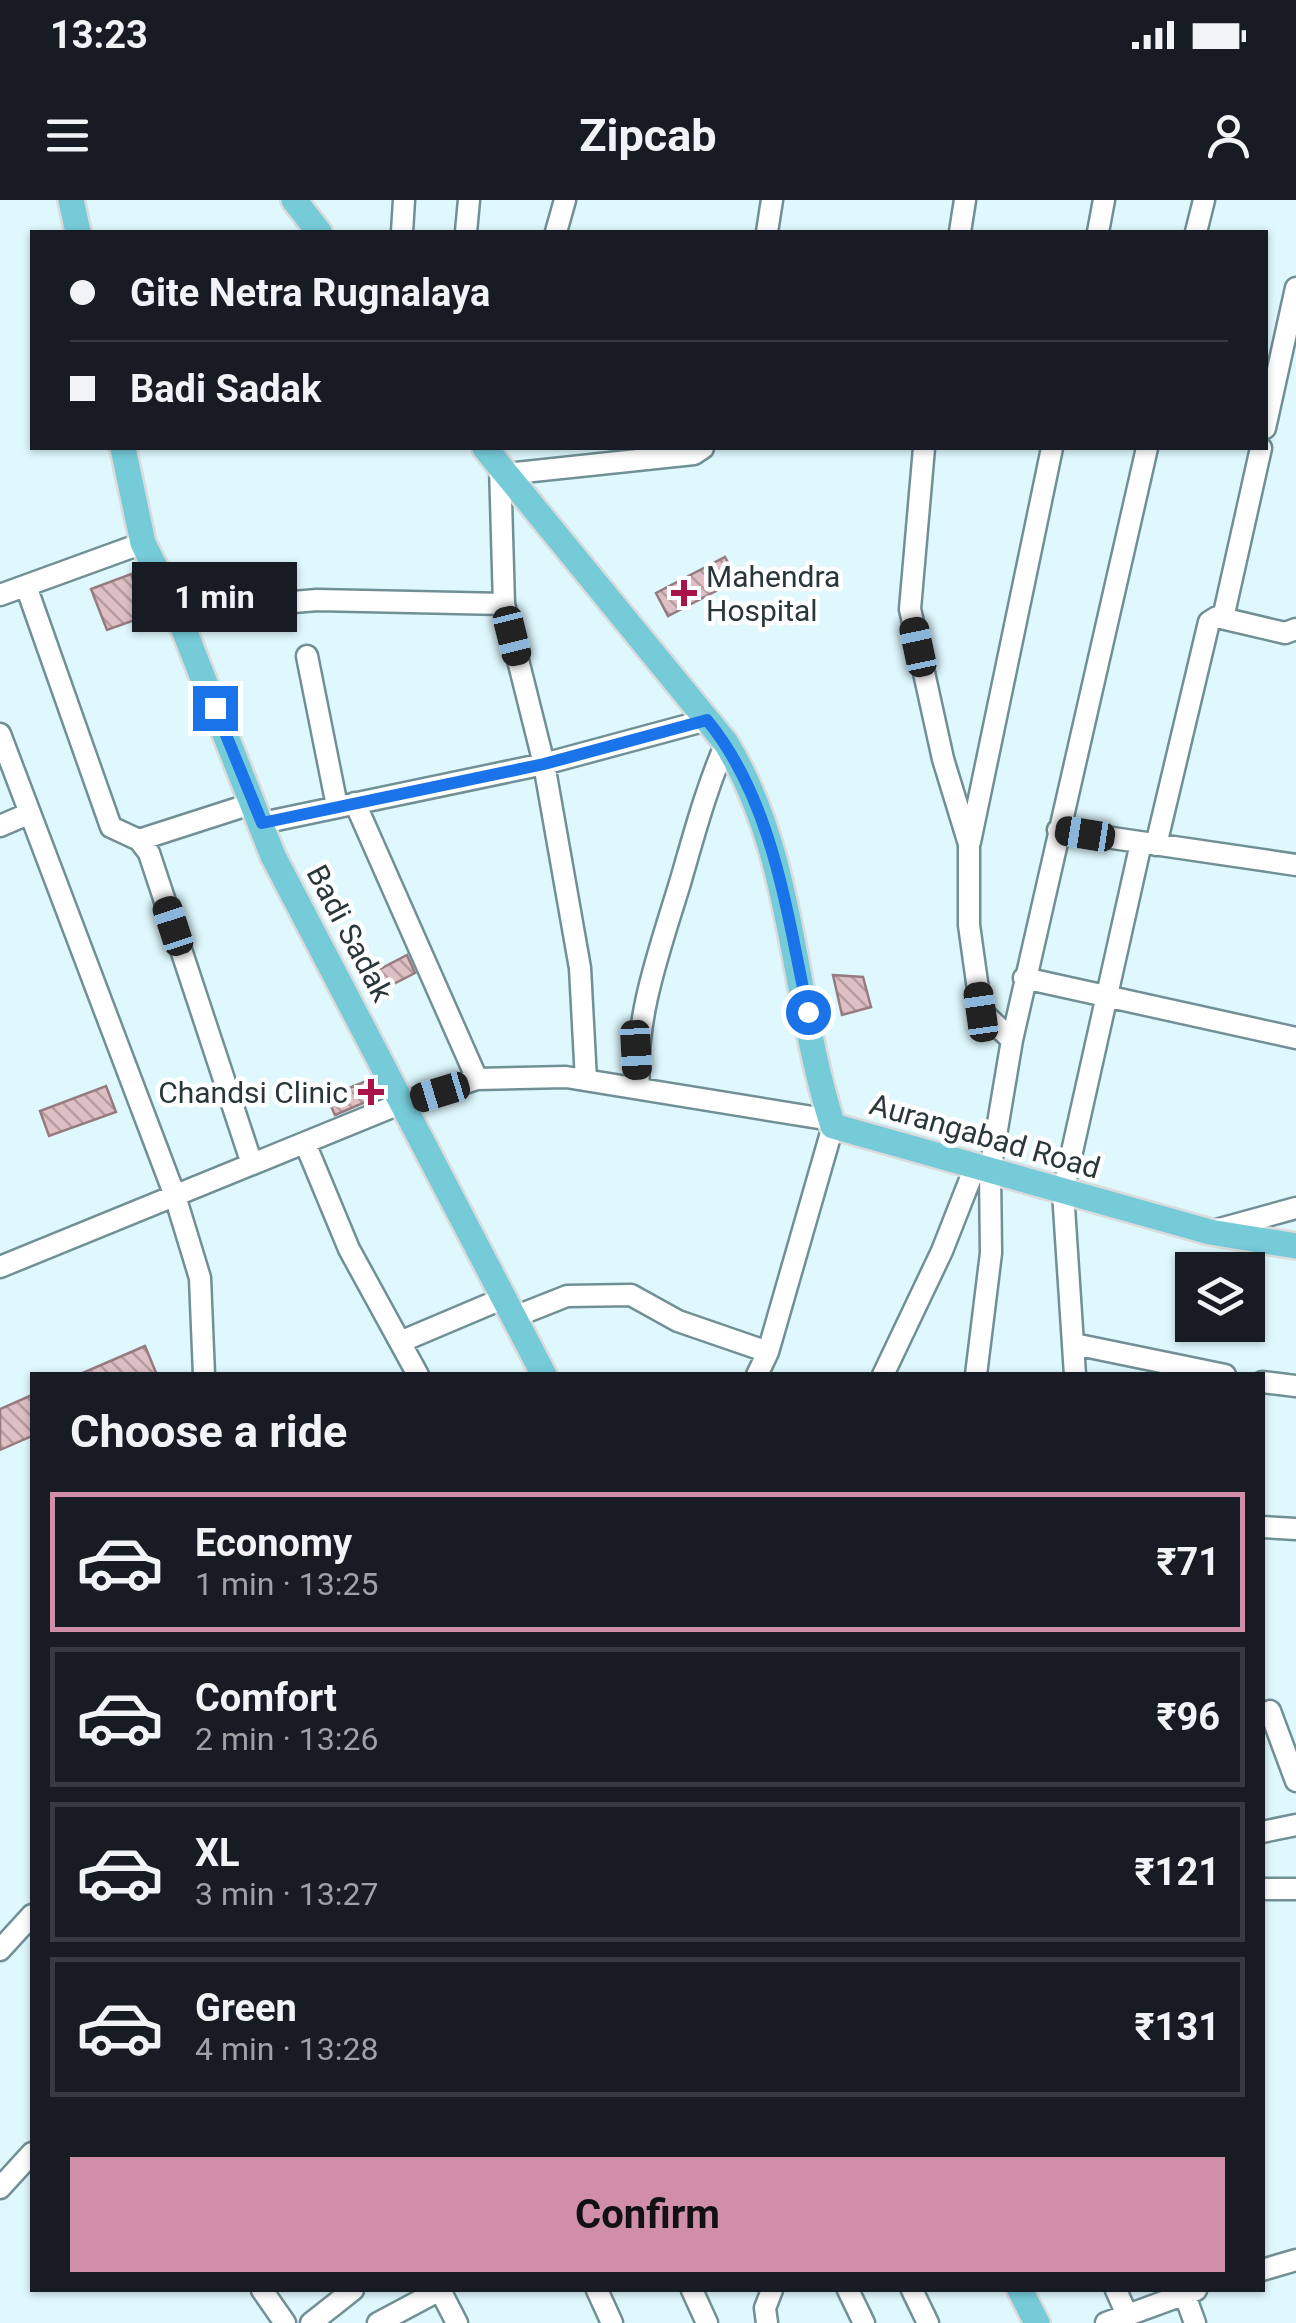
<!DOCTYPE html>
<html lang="en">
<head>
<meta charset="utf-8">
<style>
  :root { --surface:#171b24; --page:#20242c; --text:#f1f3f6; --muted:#9ea1a6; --line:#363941; --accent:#d08ea8 }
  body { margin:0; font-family:Roboto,sans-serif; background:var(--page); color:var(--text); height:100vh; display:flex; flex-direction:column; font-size:38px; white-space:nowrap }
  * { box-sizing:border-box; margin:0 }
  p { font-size:32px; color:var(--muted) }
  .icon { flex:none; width:55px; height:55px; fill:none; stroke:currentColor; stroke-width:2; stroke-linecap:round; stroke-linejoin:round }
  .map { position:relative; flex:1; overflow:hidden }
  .sheet { position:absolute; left:30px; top:1172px; width:1235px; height:920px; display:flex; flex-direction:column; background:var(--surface); border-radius:0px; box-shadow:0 2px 8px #0004 }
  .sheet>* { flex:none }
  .banner { position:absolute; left:30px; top:30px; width:1238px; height:220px; border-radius:0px; box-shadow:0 2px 8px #0004; display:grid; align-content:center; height:220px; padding:0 40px; background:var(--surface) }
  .tools { position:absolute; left:1175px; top:1052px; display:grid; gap:20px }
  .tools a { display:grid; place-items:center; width:90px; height:90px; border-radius:0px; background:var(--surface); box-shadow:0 2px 8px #0004; font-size:50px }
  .end { position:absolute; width:45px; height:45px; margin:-22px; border:12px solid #1a73e8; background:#fff; box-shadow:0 0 0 5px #fff }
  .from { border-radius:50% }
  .bubble { position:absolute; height:70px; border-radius:0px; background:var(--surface); box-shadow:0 2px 8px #0004; font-size:32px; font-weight:700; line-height:70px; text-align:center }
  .car { position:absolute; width:30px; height:60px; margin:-30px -15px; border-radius:12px; box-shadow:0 0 8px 2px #0007; background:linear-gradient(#222 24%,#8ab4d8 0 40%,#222 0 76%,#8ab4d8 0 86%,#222 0) }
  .banner b { display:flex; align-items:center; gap:35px; height:95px; font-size:38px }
  .banner b+b { border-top:2px solid var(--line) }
  .banner i { width:25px; height:25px; background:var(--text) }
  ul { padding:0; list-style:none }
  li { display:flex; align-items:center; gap:30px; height:140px; margin:0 20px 15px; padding:0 20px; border:5px solid var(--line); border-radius:0px }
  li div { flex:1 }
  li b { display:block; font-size:38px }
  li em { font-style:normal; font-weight:700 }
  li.current { border-color:var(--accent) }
  li>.icon { width:90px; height:90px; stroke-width:1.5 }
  h2 { padding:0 40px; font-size:45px; line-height:120px }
  .cta { display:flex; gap:20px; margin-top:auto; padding:20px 40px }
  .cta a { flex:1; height:115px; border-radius:0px; background:var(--accent); color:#111; font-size:40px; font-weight:700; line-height:115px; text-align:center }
  .status { display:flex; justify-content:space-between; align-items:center; height:70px; padding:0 50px; background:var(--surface); direction:ltr }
  .status svg { height:28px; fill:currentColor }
  header { display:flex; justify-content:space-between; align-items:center; height:130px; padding:0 40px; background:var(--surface); font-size:45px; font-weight:700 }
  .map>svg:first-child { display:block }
  .building { fill:url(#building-back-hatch); stroke:#977b7f; stroke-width:2.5 }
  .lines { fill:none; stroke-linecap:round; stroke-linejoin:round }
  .minor-casing { stroke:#719096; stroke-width:25 }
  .major-casing { stroke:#d9dbdc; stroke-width:30 }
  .minor { stroke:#fff; stroke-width:20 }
  .major { stroke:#76cbd9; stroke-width:25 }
  .route { stroke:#1a73e8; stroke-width:12 }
  .poi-dot { fill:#a81348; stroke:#fff; stroke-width:4 }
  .labels { text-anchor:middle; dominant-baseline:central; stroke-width:9; stroke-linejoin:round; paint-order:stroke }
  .poi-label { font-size:30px; fill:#2a373a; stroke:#fff; text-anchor:start }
  .street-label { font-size:30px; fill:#2a373a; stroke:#fff }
</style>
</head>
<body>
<div class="status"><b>13:23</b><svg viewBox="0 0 49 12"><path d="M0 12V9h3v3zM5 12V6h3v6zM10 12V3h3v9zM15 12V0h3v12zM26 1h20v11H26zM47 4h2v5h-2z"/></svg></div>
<header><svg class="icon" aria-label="menu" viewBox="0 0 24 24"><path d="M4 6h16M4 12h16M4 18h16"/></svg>Zipcab<svg class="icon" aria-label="person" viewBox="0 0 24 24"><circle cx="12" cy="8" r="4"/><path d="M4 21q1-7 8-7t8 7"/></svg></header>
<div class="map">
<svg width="1296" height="2123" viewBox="0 0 1296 2123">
  <defs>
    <pattern id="building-back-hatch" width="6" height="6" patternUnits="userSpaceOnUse" patternTransform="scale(2.5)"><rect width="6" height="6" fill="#debfc3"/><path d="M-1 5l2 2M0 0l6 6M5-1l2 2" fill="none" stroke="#b49c9f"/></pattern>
  </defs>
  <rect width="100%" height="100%" fill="#def8fe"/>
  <!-- building -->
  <path class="building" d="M725,357L737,380L668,416L656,393Z
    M131,374L146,416L107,430L91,389Z
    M407,755L415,773L372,795L363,778Z
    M833,775L863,777L871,807L842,815Z
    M371,879L380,896L335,915L327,897Z
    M106,886L116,912L49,936L40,911Z
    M145,1146L157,1175H78Z
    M32,1195V1236L0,1250V1209Z"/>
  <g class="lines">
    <defs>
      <path id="minor" d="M402,32L404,0
        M466,32L469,0
        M556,32L565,0
        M767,32L772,0
        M960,32L965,0
        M1098,32L1104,0
        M1196,32L1204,0
        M1265,228L1296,88
        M924,248L910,409L943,559L969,644V725L981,811L1012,840
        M500,266L504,404L544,564L580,768L586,880
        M506,274L694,254L703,248
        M26,386L111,627L139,640L149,653L252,964
        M0,395L143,343
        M177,412L317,400L504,404
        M1223,418L1261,248
        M307,456L337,606
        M0,534L175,996L200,1078L204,1175
        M355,603L477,879
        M262,623L544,564L707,520
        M0,626L30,613
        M1058,630L1296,665
        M139,640L254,603
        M970,642L1052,248
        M1156,645L1209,422L1217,417L1285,433L1296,429
        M1024,778L1296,838
        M639,887C634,818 660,749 680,683C694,635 706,589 726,543
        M305,943L349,1049L418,1175
        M1216,1030L1296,1008
        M0,1067L402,903L477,879L566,877L831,920
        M514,1117L567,1096L631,1095L678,1121L768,1152
        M400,1142L504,1098
        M1074,1144L1225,1175
        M757,1175L768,1152L833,926
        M883,1175L942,1051L975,967
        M976,1175L991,1053L990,971L1012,840L1147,248
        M1075,1175L1063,992L1141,643
        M1262,1182L1296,1186
        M1262,1327L1296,1329
        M1270,1511L1296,1581
        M1262,1632L1296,1625
        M1262,1689H1296
        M0,1750L32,1715
        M0,1988L32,1953
        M1262,2070L1296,2060
        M262,2090L285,2123
        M440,2090L457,2123
        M597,2090L612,2123
        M692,2090L707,2123
        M848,2090L864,2123
        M912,2090L928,2123
        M1116,2090L1127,2115
        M1183,2090L1195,2123
        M311,2123L353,2090
        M378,2123L440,2090
        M767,2123L765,2108L772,2090
        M1106,2123L1196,2090"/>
      <path id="major" d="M71,0L78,32
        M294,0L319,32
        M123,248L143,343L177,412L273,656L544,1175
        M485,248L726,543C796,658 792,801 833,926L1210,1032L1296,1046
        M1020,2090L1037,2123"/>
    </defs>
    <!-- minor casing -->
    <use href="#minor" class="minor-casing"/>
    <!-- major casing -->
    <use href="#major" class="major-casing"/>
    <!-- minor -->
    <use href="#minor" class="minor"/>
    <!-- major -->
    <use href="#major" class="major"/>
  </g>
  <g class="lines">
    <!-- route -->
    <path class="route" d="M215,508L262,623L544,564L707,520C773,600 787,714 808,812"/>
  </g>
  <!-- markers -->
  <g class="poi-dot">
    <path d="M679 378h10v10h10v10h-10v10h-10v-10h-10v-10h10z"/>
    <path d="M366 877h10v10h10v10h-10v10h-10v-10h-10v-10h10z"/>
  </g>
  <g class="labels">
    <!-- poi labels -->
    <g class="poi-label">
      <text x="706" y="376">Mahendra<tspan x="706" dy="34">Hospital</tspan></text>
      <text x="348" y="892" text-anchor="end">Chandsi Clinic</text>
    </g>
    <!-- street labels -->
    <g class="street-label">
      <text transform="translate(350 733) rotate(62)">Badi Sadak</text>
      <text transform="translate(985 936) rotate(16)">Aurangabad Road</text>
    </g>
  </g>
</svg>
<div class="tools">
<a><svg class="icon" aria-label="layers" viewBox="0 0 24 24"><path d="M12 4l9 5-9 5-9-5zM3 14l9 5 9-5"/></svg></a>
</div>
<i class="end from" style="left:808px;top:812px"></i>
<i class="end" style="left:215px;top:508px"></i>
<div class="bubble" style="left:132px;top:362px;width:165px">1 min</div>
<i class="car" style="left:512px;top:436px;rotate:166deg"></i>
<i class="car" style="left:918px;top:447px;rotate:348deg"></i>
<i class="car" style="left:1085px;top:634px;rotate:279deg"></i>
<i class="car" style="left:173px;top:726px;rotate:342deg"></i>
<i class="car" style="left:981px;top:812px;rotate:352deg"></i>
<i class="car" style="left:636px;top:850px;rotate:177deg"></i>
<i class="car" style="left:440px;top:892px;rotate:253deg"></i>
<div class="banner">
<b><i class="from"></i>Gite Netra Rugnalaya</b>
<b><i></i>Badi Sadak</b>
</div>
<section class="sheet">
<h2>Choose a ride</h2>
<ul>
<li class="current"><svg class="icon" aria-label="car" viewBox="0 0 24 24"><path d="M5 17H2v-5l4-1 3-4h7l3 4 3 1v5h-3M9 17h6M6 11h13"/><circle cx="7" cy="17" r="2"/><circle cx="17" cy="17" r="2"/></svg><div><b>Economy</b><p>1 min · 13:25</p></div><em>₹71</em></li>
<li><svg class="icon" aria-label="car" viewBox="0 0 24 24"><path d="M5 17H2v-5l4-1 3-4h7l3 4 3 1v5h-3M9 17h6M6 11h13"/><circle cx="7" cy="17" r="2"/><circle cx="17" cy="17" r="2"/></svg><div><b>Comfort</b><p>2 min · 13:26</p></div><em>₹96</em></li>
<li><svg class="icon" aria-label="car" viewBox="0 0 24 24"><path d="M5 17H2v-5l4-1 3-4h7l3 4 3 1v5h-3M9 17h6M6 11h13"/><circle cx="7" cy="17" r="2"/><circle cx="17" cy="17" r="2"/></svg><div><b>XL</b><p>3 min · 13:27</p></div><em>₹121</em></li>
<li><svg class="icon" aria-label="car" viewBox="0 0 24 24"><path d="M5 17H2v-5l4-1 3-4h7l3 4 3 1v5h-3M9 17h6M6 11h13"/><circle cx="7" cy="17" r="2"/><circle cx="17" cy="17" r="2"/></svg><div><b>Green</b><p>4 min · 13:28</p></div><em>₹131</em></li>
</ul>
<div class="cta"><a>Confirm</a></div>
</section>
</div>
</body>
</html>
